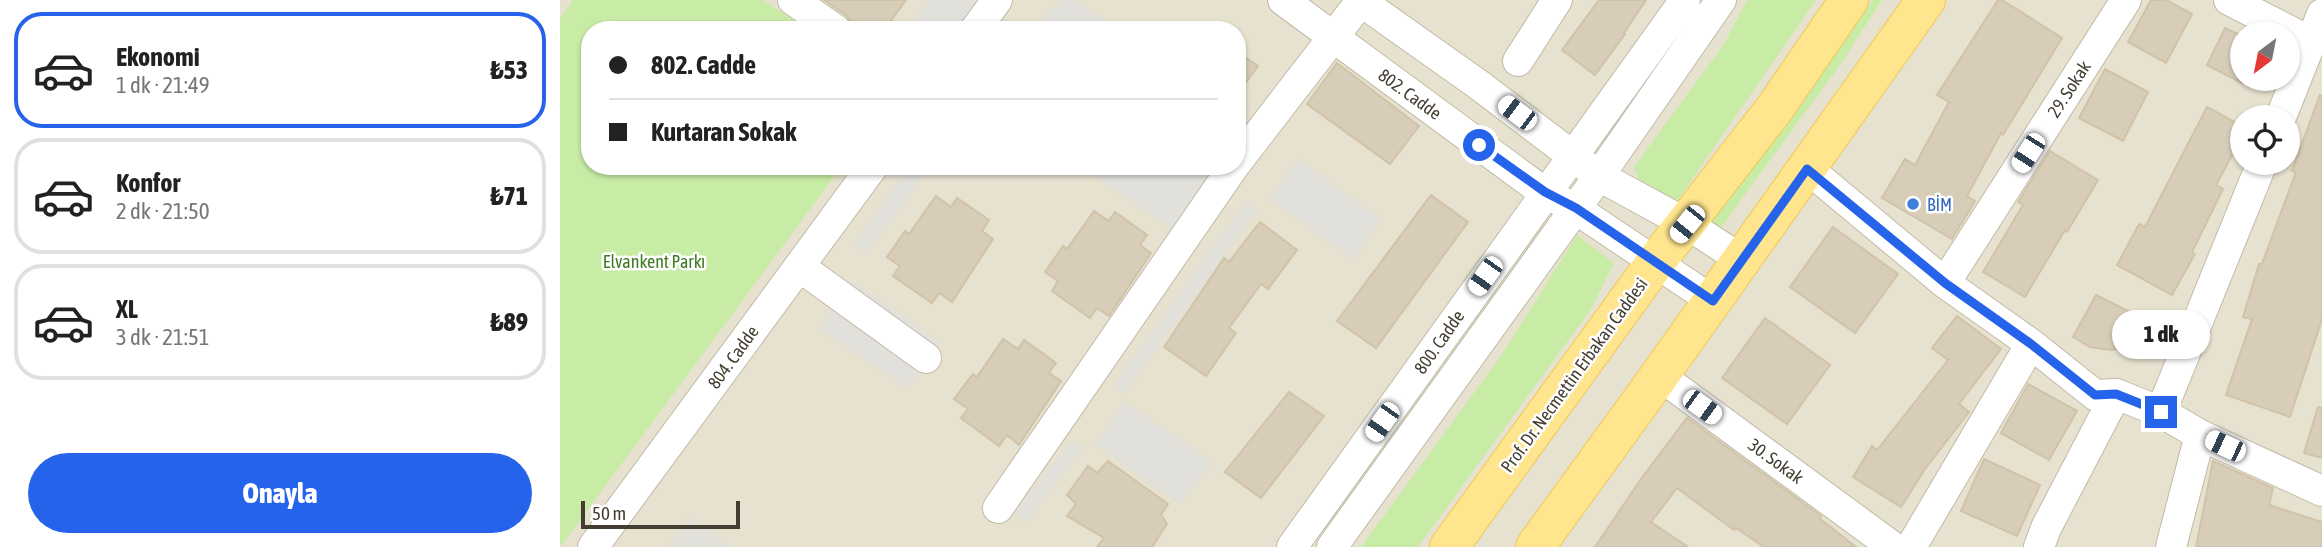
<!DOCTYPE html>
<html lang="tr">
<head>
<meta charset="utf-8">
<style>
  :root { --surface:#fff; --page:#f2f2f2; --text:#222; --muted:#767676; --line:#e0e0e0; --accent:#2563eb }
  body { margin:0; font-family:"Asap Condensed",sans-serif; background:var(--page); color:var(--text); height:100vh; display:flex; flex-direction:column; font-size:26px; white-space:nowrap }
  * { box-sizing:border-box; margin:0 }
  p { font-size:23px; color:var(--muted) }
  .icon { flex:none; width:38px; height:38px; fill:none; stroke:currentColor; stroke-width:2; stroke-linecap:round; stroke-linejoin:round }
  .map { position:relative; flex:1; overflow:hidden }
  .panel { display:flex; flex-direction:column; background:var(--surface); width:560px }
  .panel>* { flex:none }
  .hud { position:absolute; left:21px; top:21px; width:665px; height:154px; border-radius:28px; box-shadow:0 2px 5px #0004; display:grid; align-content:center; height:154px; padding:0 28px; background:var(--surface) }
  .needle { width:46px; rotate:212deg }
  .tools { position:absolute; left:1670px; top:21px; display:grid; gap:14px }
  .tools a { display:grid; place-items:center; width:70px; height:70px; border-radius:50%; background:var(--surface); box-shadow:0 2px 5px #0004; font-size:35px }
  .scale { position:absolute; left:21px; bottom:18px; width:159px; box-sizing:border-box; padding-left:7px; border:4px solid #443e32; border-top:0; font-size:19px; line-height:24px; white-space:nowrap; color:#443e32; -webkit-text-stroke:5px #fff; paint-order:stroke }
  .end { position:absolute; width:32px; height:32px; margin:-16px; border:9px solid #2563eb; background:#fff; box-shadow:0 0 0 4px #fff }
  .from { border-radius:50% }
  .bubble { position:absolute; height:49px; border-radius:24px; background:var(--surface); box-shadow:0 2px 5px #0004; font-size:23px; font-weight:800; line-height:49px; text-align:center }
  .car { position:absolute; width:21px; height:42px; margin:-21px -10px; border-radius:9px; box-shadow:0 0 5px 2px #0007; background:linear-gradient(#fff 24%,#345 0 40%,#fff 0 76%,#345 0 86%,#fff 0) }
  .hud b { display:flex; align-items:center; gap:24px; height:66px; font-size:26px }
  .hud b+b { border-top:2px solid var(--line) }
  .hud i { width:18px; height:18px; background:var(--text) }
  ul { padding:12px 0 0; list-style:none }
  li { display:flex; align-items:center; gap:21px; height:116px; margin:0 14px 10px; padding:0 14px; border:4px solid var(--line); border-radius:28px }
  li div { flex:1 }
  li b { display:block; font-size:26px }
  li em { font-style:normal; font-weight:800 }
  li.on { border-color:var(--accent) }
  li>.icon { width:63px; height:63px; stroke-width:1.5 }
  .cta { display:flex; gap:14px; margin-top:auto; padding:14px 28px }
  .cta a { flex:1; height:80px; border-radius:42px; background:var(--accent); color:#fff; font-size:28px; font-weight:800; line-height:80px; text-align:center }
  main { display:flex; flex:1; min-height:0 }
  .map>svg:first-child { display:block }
  .residential { fill:#e7e1cf; fill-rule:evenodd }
  .green { fill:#c8eca5 }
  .parking { fill:#e2e0db }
  .building { fill:#d8cdb9; stroke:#d0c3a8; stroke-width:2 }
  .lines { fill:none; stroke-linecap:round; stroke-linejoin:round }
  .minor-casing { stroke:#c1baa6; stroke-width:32 }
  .major-casing { stroke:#eec854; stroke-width:40 }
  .minor { stroke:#fff; stroke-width:30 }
  .major { stroke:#ffe58e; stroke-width:38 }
  .route { stroke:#2563eb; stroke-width:9 }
  .shop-dot { fill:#3f7fe0; stroke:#fff; stroke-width:2.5 }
  .labels { text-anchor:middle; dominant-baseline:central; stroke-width:5; stroke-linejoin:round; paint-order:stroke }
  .street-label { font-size:18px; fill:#443e32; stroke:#fff }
  .shop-label { font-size:18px; fill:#366cbe; stroke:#fff; text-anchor:start }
  .park-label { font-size:18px; fill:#3e7a21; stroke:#fff }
</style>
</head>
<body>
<main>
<section class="panel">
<ul>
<li class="on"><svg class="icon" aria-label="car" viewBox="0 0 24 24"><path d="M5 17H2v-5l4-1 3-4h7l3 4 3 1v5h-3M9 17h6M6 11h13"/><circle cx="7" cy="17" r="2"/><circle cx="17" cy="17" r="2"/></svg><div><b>Ekonomi</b><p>1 dk · 21:49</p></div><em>₺53</em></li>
<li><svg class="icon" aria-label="car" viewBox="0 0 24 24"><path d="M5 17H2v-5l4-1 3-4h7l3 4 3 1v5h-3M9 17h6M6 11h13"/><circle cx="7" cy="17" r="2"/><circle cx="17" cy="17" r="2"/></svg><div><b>Konfor</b><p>2 dk · 21:50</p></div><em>₺71</em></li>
<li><svg class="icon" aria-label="car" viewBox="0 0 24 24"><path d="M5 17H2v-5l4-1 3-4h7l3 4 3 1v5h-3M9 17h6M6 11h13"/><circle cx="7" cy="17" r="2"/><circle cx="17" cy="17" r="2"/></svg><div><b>XL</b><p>3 dk · 21:51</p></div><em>₺89</em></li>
</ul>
<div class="cta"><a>Onayla</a></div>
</section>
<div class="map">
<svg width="1762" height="547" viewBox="0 0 1762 547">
  <rect width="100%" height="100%" fill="#f3eee1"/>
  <!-- residential -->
  <path class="residential" d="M0,0H1762V547H0ZM30,30H677V166H30ZM1682,33H1727V79H1682ZM1682,117H1727V163H1682Z"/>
  <!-- green -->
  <path class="green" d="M13,0H203L248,30H30V166H282L0,547V19Z
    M1187,0H1256L1117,201L1082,187L1074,167L1164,44Z
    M1313,0H1322L1280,65L1156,234L1146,226L1250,90Z
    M1017,235L1054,263L1031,309L858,547H801L941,356Z"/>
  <!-- parking -->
  <path class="parking" d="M369,0H418L396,30H349Z
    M502,0H514L558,30H480L486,15Z
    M738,159L822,219L794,260L710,199Z
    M350,166H371L306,254L293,244Z
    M531,166H632L654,181L617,232L527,171Z
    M686,201L697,210L564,393L553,387Z
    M292,281L382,343L348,389L259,328Z
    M564,402L652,461L620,504L535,444Z
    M512,440L523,448L466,523L454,514Z
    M129,517L170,547H107Z"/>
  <!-- building -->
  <path class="building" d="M264,0H346L324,30H293L291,22L287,16Z
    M1039,0H1086L1064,33L1065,34L1035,75L1002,50Z
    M1438,0H1442L1502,38L1443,135L1441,133L1407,196L1415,201L1392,239L1322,198L1345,159L1355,165L1389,102L1377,95Z
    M1591,0H1606L1632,14L1606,63L1568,42Z
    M1665,28L1682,36V83L1647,65Z
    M677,52L698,66L677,95Z
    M777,63L859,126L830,164L747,104Z
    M1545,69L1588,92L1563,141L1519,118Z
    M1760,95L1762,96V319L1730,417L1666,395L1692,319L1683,317L1699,264H1702L1736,172L1732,171Z
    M1647,107L1682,126V137L1656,185L1663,189L1632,252L1635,254L1612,295L1557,265L1579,224L1585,227Z
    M1490,151L1538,180L1507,232L1505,230L1465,297L1423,272L1463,205L1458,202Z
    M871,195L908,222L816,348L777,321Z
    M376,196L391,207L397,198L429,220L422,231L433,239L392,302L379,293L372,303L333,276L340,266L327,257L345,231L349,234Z
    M534,211L549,221L555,212L587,235L580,245L591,253L549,316L537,308L530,318L492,291L498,281L485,272L503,246L507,249Z
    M700,222L737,250L708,289L701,284L669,328L676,333L646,376L604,347L664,258L669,262Z
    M1273,227L1338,274L1295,333L1230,287Z
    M1536,295L1590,322L1578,345L1551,350L1530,347L1513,337Z
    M1397,316L1441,349L1399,404L1409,412L1365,469L1341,507L1293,477L1312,446L1317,450L1388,360L1372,348Z
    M1205,318L1270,365L1227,424L1162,378Z
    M443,339L458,349L464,340L496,363L489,373L501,381L459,445L447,435L439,446L401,418L408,409L394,399L413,374L417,377Z
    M1468,384L1517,411L1489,460L1441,433Z
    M729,392L764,416L701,498L665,472Z
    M1758,407L1762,408V458L1744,453Z
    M1127,418L1261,516L1259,518L1296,547H1204L1176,528L1174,530L1117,488L1091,522L1128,547H1035L1081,479Z
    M1424,459L1480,485L1457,536L1401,511Z
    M548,461L608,504L601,515L607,524L592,547H537L544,538L507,516L516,504L507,495L528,466L537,473Z
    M1653,461L1713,488L1709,505L1762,522V547H1636Z"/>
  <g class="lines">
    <defs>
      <path id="minor" d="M233,0L276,30
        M723,0L985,193L1016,209L1153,301
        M799,0L919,85L1039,176L1127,224L1182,260
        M1669,0L1751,42
        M415,30L437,0
        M958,61L997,0
        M1721,117L1762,14
        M677,162L801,1
        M1247,168L1385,283L1471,344L1535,395L1556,394L1601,412L1640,435L1762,491
        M240,267L366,358
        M1385,283L1566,0
        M1100,376L1333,547
        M1601,412L1702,163
        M438,508L674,166
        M33,547L313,166
        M732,547L1125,0
        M772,547L1039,176L1161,0
        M1351,547L1471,344
        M1479,547L1486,528L1556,394
        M1611,547L1640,435"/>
      <path id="major" d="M889,547L1095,263L1215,108L1289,0
        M975,547L1089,390L1366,0"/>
    </defs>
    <!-- minor casing -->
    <use href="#minor" class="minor-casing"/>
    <!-- major casing -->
    <use href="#major" class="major-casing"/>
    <!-- minor -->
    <use href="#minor" class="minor"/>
    <!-- major -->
    <use href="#major" class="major"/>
  </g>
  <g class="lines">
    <!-- route -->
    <path class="route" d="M919,145L985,192L1016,208L1153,301L1247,169L1385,283L1471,344L1535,395L1556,394L1601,412"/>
  </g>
  <!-- markers -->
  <circle class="shop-dot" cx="1353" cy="204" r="7"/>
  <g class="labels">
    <!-- street labels -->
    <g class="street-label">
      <text transform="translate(1509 89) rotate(-57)">29. Sokak</text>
      <text transform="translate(850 94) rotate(36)">802. Cadde</text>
      <text transform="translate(879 342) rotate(-55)">800. Cadde</text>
      <text transform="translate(173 357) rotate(-54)">804. Cadde</text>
      <text transform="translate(1014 375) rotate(-54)">Prof. Dr. Necmettin Erbakan Caddesi</text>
      <text transform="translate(1216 461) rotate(36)">30. Sokak</text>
    </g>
    <!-- shop labels -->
    <g class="shop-label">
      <text x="1367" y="204">BİM</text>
    </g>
    <!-- park labels -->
    <g class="park-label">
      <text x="94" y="261">Elvankent Parkı</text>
    </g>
  </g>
</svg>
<div class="tools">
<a><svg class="needle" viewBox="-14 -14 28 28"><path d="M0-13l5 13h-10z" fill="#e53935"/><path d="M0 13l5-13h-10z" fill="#767676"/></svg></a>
<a><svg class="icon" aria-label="locate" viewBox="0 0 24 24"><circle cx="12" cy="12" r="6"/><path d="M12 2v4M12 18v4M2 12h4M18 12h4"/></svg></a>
</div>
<div class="scale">50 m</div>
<i class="end from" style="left:919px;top:145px"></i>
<i class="end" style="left:1601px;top:412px"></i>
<div class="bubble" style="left:1552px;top:310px;width:98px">1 dk</div>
<i class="car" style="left:957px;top:113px;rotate:307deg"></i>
<i class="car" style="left:1468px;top:153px;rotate:213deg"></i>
<i class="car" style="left:1127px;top:224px;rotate:219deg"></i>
<i class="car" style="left:925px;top:276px;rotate:215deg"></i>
<i class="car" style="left:1142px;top:407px;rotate:126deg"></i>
<i class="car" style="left:822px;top:422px;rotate:215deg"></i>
<i class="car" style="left:1665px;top:446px;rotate:295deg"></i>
<div class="hud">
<b><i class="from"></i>802. Cadde</b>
<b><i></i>Kurtaran Sokak</b>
</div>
</div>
</main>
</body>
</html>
